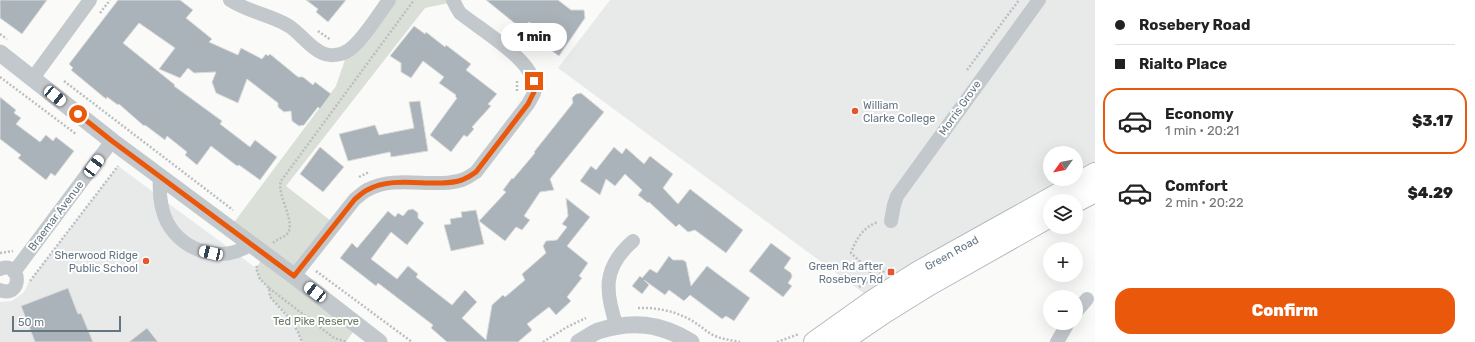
<!DOCTYPE html>
<html lang="en">
<head>
<meta charset="utf-8">
<style>
  :root { --surface:#fff; --page:#f6f6f6; --text:#222; --muted:#767676; --line:#e0e0e0; --accent:#ea580c }
  body { margin:0; font-family:Rubik,sans-serif; background:var(--page); color:var(--text); height:100vh; display:flex; flex-direction:column; font-size:15px; white-space:nowrap }
  * { box-sizing:border-box; margin:0 }
  p { font-size:13px; color:var(--muted) }
  .icon { flex:none; width:22px; height:22px; fill:none; stroke:currentColor; stroke-width:2; stroke-linecap:round; stroke-linejoin:round }
  .map { position:relative; flex:1; overflow:hidden }
  .details { display:flex; flex-direction:column; background:var(--surface); width:380px }
  .details>* { flex:none }
  .guide { display:grid; align-content:center; height:88px; padding:0 20px; background:var(--surface) }
  .needle { width:26px; rotate:237deg }
  .tools { position:absolute; left:1043px; top:146px; display:grid; gap:8px }
  .tools a { display:grid; place-items:center; width:40px; height:40px; border-radius:50%; background:var(--surface); box-shadow:0 4px 16px #0002; font-size:20px }
  .scale { position:absolute; left:12px; bottom:10px; width:109px; box-sizing:border-box; padding-left:4px; border:2px solid #657683; border-top:0; font-size:11px; line-height:14px; white-space:nowrap; color:#657683; -webkit-text-stroke:3px #fff; paint-order:stroke }
  .end { position:absolute; width:18px; height:18px; margin:-9px; border:5px solid #ea580c; background:#fff; box-shadow:0 0 0 2px #fff }
  .from { border-radius:50% }
  .bubble { position:absolute; height:28px; border-radius:14px; background:var(--surface); box-shadow:0 4px 16px #0002; font-size:13px; font-weight:800; line-height:28px; text-align:center }
  .car { position:absolute; width:12px; height:24px; margin:-12px -6px; border-radius:5px; box-shadow:0 0 3px 1px #0007; background:linear-gradient(#fff 24%,#345 0 40%,#fff 0 76%,#345 0 86%,#fff 0) }
  .guide b { display:flex; align-items:center; gap:14px; height:38px; font-size:15px }
  .guide b+b { border-top:1px solid var(--line) }
  .guide i { width:10px; height:10px; background:var(--text) }
  ul { padding:0; list-style:none }
  li { display:flex; align-items:center; gap:12px; height:66px; margin:0 8px 6px; padding:0 12px; border:2px solid transparent; border-radius:16px }
  li div { flex:1 }
  li b { display:block; font-size:15px }
  li em { font-style:normal; font-weight:800 }
  li.current { border-color:var(--accent) }
  li>.icon { width:36px; height:36px; stroke-width:1.5 }
  .cta { display:flex; gap:8px; margin-top:auto; padding:8px 20px }
  .cta a { flex:1; height:46px; border-radius:16px; background:var(--accent); color:#fff; font-size:16px; font-weight:800; line-height:46px; text-align:center }
  main { display:flex; flex:1; min-height:0 }
  .map>svg:first-child { display:block }
  .built { fill:#e8e9e9; fill-rule:evenodd }
  .green { fill:#dadfd7 }
  .building { fill:#aab3b9; stroke:#dcdcda }
  .lines { fill:none; stroke-linecap:round; stroke-linejoin:round }
  .secondary-casing { stroke:#b3babf; stroke-width:22 }
  .path { stroke:#bbbfc2; stroke-width:2.5; stroke-dasharray:2 2; stroke-linecap:butt }
  .minor { stroke:#c3c8cc; stroke-width:14 }
  .tertiary { stroke:#c3c8cc; stroke-width:17 }
  .secondary { stroke:#fff; stroke-width:20 }
  .route { stroke:#ea580c; stroke-width:5 }
  .poi-dot { fill:#e4572e; stroke:#fff; stroke-width:1.5 }
  .labels { text-anchor:middle; dominant-baseline:central; stroke-width:4; stroke-linejoin:round; paint-order:stroke }
  .poi-label { font-size:11px; fill:#657683; stroke:#fff; text-anchor:end }
  .street-label { font-size:11px; fill:#657683; stroke:#fff }
  .park-label { font-size:11px; fill:#687a64; stroke:#fff }
</style>
</head>
<body>
<main>
<div class="map">
<svg width="1095" height="342" viewBox="0 0 1095 342">
  <rect width="100%" height="100%" fill="#fafaf8"/>
  <!-- built -->
  <path class="built" d="M610,0H1095V173L873,300L558,68ZM1050,153H1076V179H1050Z
    M118,166L256,268L260,279L269,288V293L273,301L282,309L290,319L298,332L302,342H0V302L12,301L24,292L29,282Z"/>
  <!-- green -->
  <path class="green" d="M389,0H453V2L425,8L286,186L335,224L294,276L358,325L346,342H302L298,332L291,319L270,297L269,288L260,279L256,268L265,255L229,229L336,86L348,51Z"/>
  <!-- building -->
  <path class="building" d="M0,0H47L22,34L0,18Z
    M118,0H180L193,10L186,18L212,39L209,42L238,55L241,48L262,59L266,54L268,56L270,54L298,77H303L313,85L315,82L331,94L320,109L318,107L304,125L299,126L292,121L291,111L284,112L278,107V103L247,79L238,103L216,93L212,82L216,72L194,73L188,68L180,78L159,69L175,48L139,23L123,43L175,85L174,86L222,121L220,124L250,147L255,140L277,157L260,180L239,165L237,166L211,146L197,165L185,155L187,152L167,136L165,140L145,125L144,126L119,104L118,105L107,97L106,99L71,70L73,68L69,64Z
    M306,0H346L328,22L316,12L318,9Z
    M486,0H558L571,10H584L585,18L559,56L549,49L555,41L529,22L523,30Z
    M414,26L425,34L426,32L445,47L446,45L471,64L466,70L497,94L488,104L491,106L472,127L474,129L467,137L464,135L451,152L430,135L457,98L455,96L456,95L439,83L444,77L423,61L411,78L401,72V63L390,56Z
    M581,93L604,112L550,179L554,190L540,192L524,216L530,220L522,230L516,227L505,241L479,221L506,192L503,190L512,178L513,179L535,153L534,152L573,103L572,98L576,94Z
    M0,97L16,110L14,113L21,118L16,124L40,142L46,135L53,141L56,137L74,151L55,176L51,173L46,180L18,158L21,155L0,139Z
    M420,101L428,151L391,157L390,152L348,161L339,134L375,125L379,135L414,128L409,102Z
    M320,147L344,167L323,192L300,174Z
    M614,147L622,154L626,148L644,164L650,156L673,174L663,188L678,204L690,189L743,230L726,253L695,230L688,232L679,224L676,227L649,202L648,203L638,195L642,190L625,174L615,186L606,179L600,195L580,181L591,166L596,170Z
    M566,198L590,217L567,246L588,263L579,276L582,278L567,297L571,301L556,315L549,307L527,324L532,330L518,342H447L431,328L433,325L378,283L376,286L340,258L352,243L357,248L388,211L395,217L398,213L403,216L408,210L413,209L418,213V218L424,223L407,245L391,232L371,259L397,279L408,266L418,274L416,277L452,305L465,290L477,302L462,318L486,340L492,305L503,295L505,297L525,280L522,274L546,253L543,246L546,241L557,240L567,227L562,224L568,216Z
    M476,210L484,244L451,251L444,225L451,224L450,219L462,217L461,212Z
    M771,243L791,258L784,268L791,273L792,277L788,283L792,286L783,297L749,271Z
    M669,256L673,260H683L686,262L691,286L707,266L750,298L734,321L726,316L722,319L690,295L684,301L669,290L665,295L644,280L649,285L642,294L632,286L640,276L642,278L650,269L657,273Z
    M68,288L78,314L81,313L93,342H35L21,306Z
    M147,328L158,342H129Z"/>
  <g class="lines">
    <defs>
      <g id="secondary">
        <path d="M1076,202L1095,192"/>
        <path id="s1" d="M814,342L873,300L919,271L1095,173"/>
        <path d="M842,342L883,314L928,286L1050,217"/>
      </g>
    </defs>
    <!-- secondary casing -->
    <use href="#secondary" class="secondary-casing"/>
    <!-- path -->
    <path class="path" d="M100,13L110,0
      M318,31L331,40
      M0,34L7,39
      M967,70L1019,0
      M0,77L76,134
      M64,81L233,210
      M517,81V92
      M359,177L369,172
      M273,243C277,239 283,238 287,234C297,223 276,194 281,181L414,0
      M0,253L13,251
      M257,266L256,268L260,279L269,288L270,297L290,319L298,332L302,342
      M316,271L412,342
      M873,277L866,267L851,253C856,239 863,227 878,222
      M30,281L118,166
      M859,287L889,268
      M269,288L334,338L347,342
      M638,308C658,307 680,312 697,324C702,327 707,332 713,335C721,339 730,340 740,342
      M543,342L567,327L586,318
      M777,342L799,334"/>
    <!-- minor -->
    <path class="minor" d="M230,0C248,12 271,15 289,26C301,34 309,47 322,53C330,57 342,55 349,50C363,40 378,15 389,0
      M33,78L90,0
      M160,177C159,192 160,208 167,222C183,252 223,264 251,244
      M891,221L894,205L897,196L1039,0
      M0,269C22,260 23,299 0,290
      M14,272L112,141
      M294,276L355,199C359,196 363,192 367,190C396,174 433,189 462,180C467,178 472,175 476,172L528,104C530,100 533,96 534,93C542,64 479,29 460,13L457,8L453,0
      M1076,312L1087,299
      M617,327C605,292 602,268 633,241
      M1057,342L1068,323"/>
    <!-- tertiary -->
    <path class="tertiary" d="M0,53L112,141L294,276L379,342
      M579,342C585,339 591,334 598,331C632,320 660,323 691,342"/>
    <!-- secondary -->
    <use href="#secondary" class="secondary"/>
  </g>
  <g class="lines">
    <!-- route -->
    <path class="route" d="M78,114L112,141L294,276L355,199C359,196 363,192 367,190C396,174 433,189 462,180C467,178 472,175 476,172L528,104L534,92V81"/>
  </g>
  <!-- markers -->
  <g class="poi-dot">
    <circle cx="855" cy="111" r="4"/>
    <circle cx="146" cy="261" r="4"/>
    <rect x="887" y="268" width="8" height="8" rx="2"/>
  </g>
  <g class="labels">
    <!-- poi labels -->
    <g class="poi-label">
      <text x="863" y="105" text-anchor="start">William<tspan x="863" dy="13">Clarke College</tspan></text>
      <text x="138" y="255">Sherwood Ridge<tspan x="138" dy="13">Public School</tspan></text>
      <text x="883" y="266">Green Rd after<tspan x="883" dy="13">Rosebery Rd</tspan></text>
    </g>
    <!-- street labels -->
    <g class="street-label">
      <text transform="translate(960 108) rotate(-55)">Morris Grove</text>
      <text transform="translate(56 216) rotate(-53)">Braemar Avenue</text>
      <text stroke="none"><textPath href="#s1" startOffset="164">Green Road</textPath></text>
    </g>
    <!-- park labels -->
    <g class="park-label">
      <text x="316" y="321">Ted Pike Reserve</text>
    </g>
  </g>
</svg>
<div class="tools">
<a><svg class="needle" viewBox="-14 -14 28 28"><path d="M0-13l5 13h-10z" fill="#e53935"/><path d="M0 13l5-13h-10z" fill="#767676"/></svg></a>
<a><svg class="icon" aria-label="layers" viewBox="0 0 24 24"><path d="M12 4l9 5-9 5-9-5zM3 14l9 5 9-5"/></svg></a>
<a>+</a>
<a>−</a>
</div>
<div class="scale">50 m</div>
<i class="end from" style="left:78px;top:114px"></i>
<i class="end" style="left:534px;top:81px"></i>
<div class="bubble" style="left:501px;top:23px;width:66px">1 min</div>
<i class="car" style="left:55px;top:96px;rotate:129deg"></i>
<i class="car" style="left:94px;top:166px;rotate:37deg"></i>
<i class="car" style="left:211px;top:253px;rotate:283deg"></i>
<i class="car" style="left:315px;top:292px;rotate:308deg"></i>
</div>
<section class="details">
<div class="guide">
<b><i class="from"></i>Rosebery Road</b>
<b><i></i>Rialto Place</b>
</div>
<ul>
<li class="current"><svg class="icon" aria-label="car" viewBox="0 0 24 24"><path d="M5 17H2v-5l4-1 3-4h7l3 4 3 1v5h-3M9 17h6M6 11h13"/><circle cx="7" cy="17" r="2"/><circle cx="17" cy="17" r="2"/></svg><div><b>Economy</b><p>1 min · 20:21</p></div><em>$3.17</em></li>
<li><svg class="icon" aria-label="car" viewBox="0 0 24 24"><path d="M5 17H2v-5l4-1 3-4h7l3 4 3 1v5h-3M9 17h6M6 11h13"/><circle cx="7" cy="17" r="2"/><circle cx="17" cy="17" r="2"/></svg><div><b>Comfort</b><p>2 min · 20:22</p></div><em>$4.29</em></li>
</ul>
<div class="cta"><a>Confirm</a></div>
</section>
</main>
</body>
</html>
